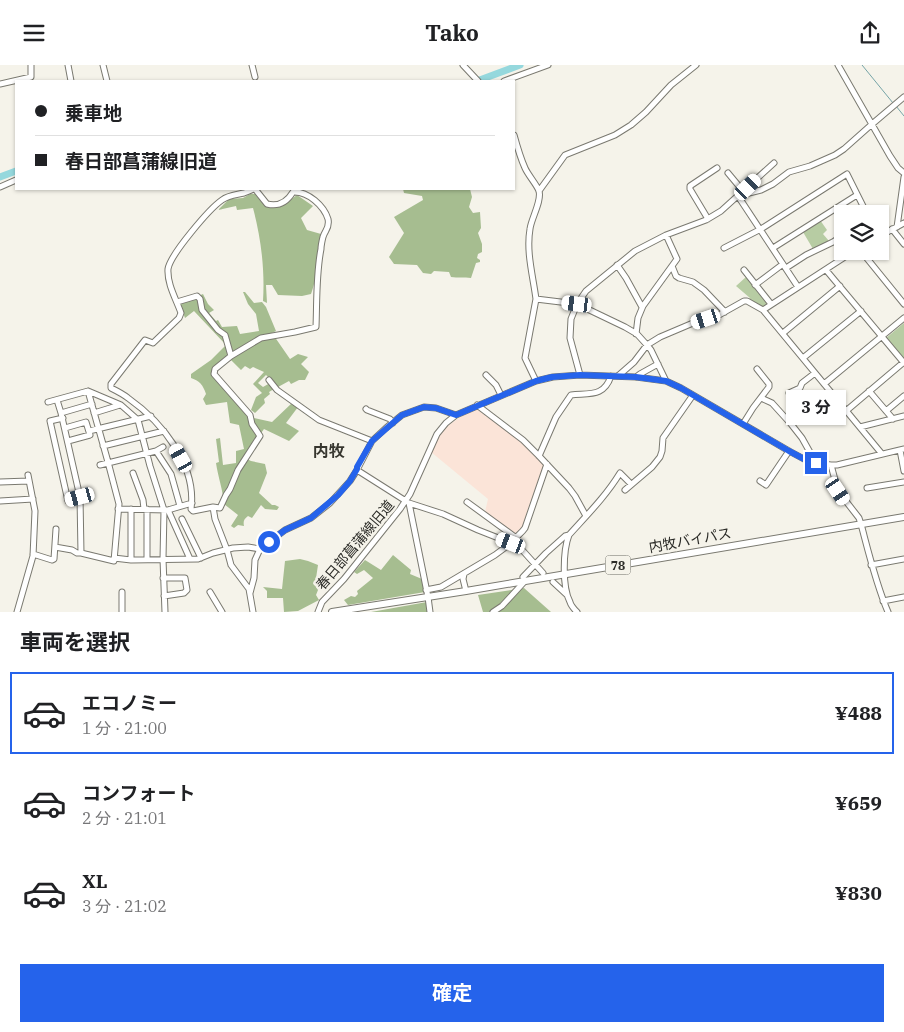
<!DOCTYPE html>
<html lang="ja">
<head>
<meta charset="utf-8">
<style>
  :root { --surface:#fff; --page:#f6f6f6; --text:#202124; --muted:#757577; --line:#e0e0e0; --accent:#2563eb }
  body { margin:0; font-family:"IBM Plex Serif","Noto Sans JP",serif; background:var(--page); color:var(--text); height:100vh; display:flex; flex-direction:column; font-size:19px; white-space:nowrap }
  * { box-sizing:border-box; margin:0 }
  p { font-size:16px; color:var(--muted) }
  .icon { flex:none; width:28px; height:28px; fill:none; stroke:currentColor; stroke-width:2; stroke-linecap:round; stroke-linejoin:round }
  .map { position:relative; height:547px; overflow:hidden }
  .details { display:flex; flex-direction:column; background:var(--surface); flex:1 }
  .details>* { flex:none }
  .guide { position:absolute; left:15px; top:15px; width:500px; height:110px; border-radius:0px; box-shadow:0 1px 4px #0004; display:grid; align-content:center; height:110px; padding:0 20px; background:var(--surface) }
  .tools { position:absolute; left:834px; top:140px; display:grid; gap:10px }
  .tools a { display:grid; place-items:center; width:55px; height:55px; border-radius:0px; background:var(--surface); box-shadow:0 1px 4px #0004; font-size:25px }
  .end { position:absolute; width:22px; height:22px; margin:-11px; border:6px solid #2563eb; background:#fff; box-shadow:0 0 0 2px #fff }
  .from { border-radius:50% }
  .bubble { position:absolute; height:35px; border-radius:0px; background:var(--surface); box-shadow:0 1px 4px #0004; font-size:16px; font-weight:700; line-height:35px; text-align:center }
  .car { position:absolute; width:15px; height:30px; margin:-15px -8px; border-radius:6px; box-shadow:0 0 4px 1px #0007; background:linear-gradient(#fff 24%,#345 0 40%,#fff 0 76%,#345 0 86%,#fff 0) }
  .guide b { display:flex; align-items:center; gap:18px; height:48px; font-size:19px }
  .guide b+b { border-top:1px solid var(--line) }
  .guide i { width:12px; height:12px; background:var(--text) }
  ul { padding:0; list-style:none }
  li { display:flex; align-items:center; gap:15px; height:82px; margin:0 10px 8px; padding:0 10px; border:2px solid transparent; border-radius:0px }
  li div { flex:1 }
  li b { display:block; font-size:19px }
  li em { font-style:normal; font-weight:700 }
  li.current { border-color:var(--accent) }
  li>.icon { width:45px; height:45px; stroke-width:1.5 }
  h2 { padding:0 20px; font-size:22px; line-height:60px }
  .primary-button { display:flex; gap:10px; margin-top:auto; padding:10px 20px }
  .primary-button a { flex:1; height:58px; border-radius:0px; background:var(--accent); color:#fff; font-size:20px; font-weight:700; line-height:58px; text-align:center }
  header { display:flex; justify-content:space-between; align-items:center; height:65px; padding:0 20px; background:var(--surface); font-size:22px; font-weight:700 }
  .map>svg:first-child { display:block }
  .education { fill:#fbe4d8 }
  .green { fill:#b7cca3 }
  .forest { fill:#a6bd90 }
  .lines { fill:none; stroke-linecap:round; stroke-linejoin:round }
  .stream { stroke:#76a4a7; stroke-width:1 }
  .river { stroke:#95d8dd; stroke-width:7 }
  .minor-casing { stroke:#7a7970; stroke-width:7 }
  .major-casing { stroke:#7a7970; stroke-width:8 }
  .minor { stroke:#fff; stroke-width:5 }
  .major { stroke:#fff; stroke-width:6 }
  .route { stroke:#2563eb; stroke-width:6 }
  .labels { text-anchor:middle; dominant-baseline:central; stroke-width:5; stroke-linejoin:round; paint-order:stroke }
  .shield { fill:#f5f3ea; stroke:#686862; stroke-width:1 }
  .shield-label { font-size:12px; font-weight:bold; fill:#2c2c28 }
  .street-label { font-size:14px; fill:#2c2c28; stroke:#f5f3ea }
  .quarter-label { font-size:16px; font-weight:bold; fill:#37362f; stroke:#f5f3ea }
</style>
</head>
<body>
<header><svg class="icon" aria-label="menu" viewBox="0 0 24 24"><path d="M4 6h16M4 12h16M4 18h16"/></svg>Tako<svg class="icon" aria-label="share" viewBox="0 0 24 24"><path d="M12 15V3M7 8l5-5 5 5M5 13v7h14v-7"/></svg></header>
<div class="map">
<svg width="904" height="547" viewBox="0 0 904 547">
  <rect width="100%" height="100%" fill="#f5f3ea"/>
  <!-- education -->
  <path class="education" d="M477,344L525,380L544,399V401L527,447L523,462L516,469L485,447L488,434L431,387L440,370L446,362L462,351Z"/>
  <!-- green -->
  <path class="green" d="M820,155L827,165L823,169L829,176L813,184L803,167Z
    M746,212L767,238L766,241H758L748,235L750,233L736,221Z
    M904,258V294L886,273Z"/>
  <!-- forest -->
  <path class="forest" d="M403,124H470L472,132L469,142L473,148L480,147L481,163L478,168L482,179V187L478,189L477,193L480,195V197L476,198L471,213C464,212 458,213 451,212L449,207L434,206L431,209L423,208L417,200L394,199L389,192L404,168L394,152L423,135L422,131L404,128Z
    M250,129H255L266,141L286,138L297,130L313,141L301,153L307,165L321,169C318,189 318,210 311,229L302,231L278,230L272,220H266L267,238L263,236C265,205 261,173 253,143L237,145L236,141L218,145L229,134L243,133Z
    M243,227H245L254,238L262,237L266,242L276,266L272,268L290,294L298,289L308,292L301,299L309,307L305,315H299L291,319L289,316L278,322L266,310L258,318L263,322L270,318L274,324L269,327L270,329L264,334L265,338L255,348L251,345L256,332L262,328L253,319L264,307L253,302L250,304L245,301L241,305L227,291L217,300L211,308L249,352L272,357L292,338L298,342L286,358L299,366L289,376L264,364L249,385L243,392L251,396L265,399L267,408L259,428L272,440H275L279,442L277,445L265,444L261,440L252,453L248,451C244,454 243,456 244,461L238,460L234,463L231,461L238,450L224,439C223,425 218,412 216,398L219,397L216,374L220,373L223,400L236,398V386L244,384L239,360L230,358L227,337L206,340L203,334L206,329C203,320 200,316 191,313V309L211,295L226,280L194,246L185,253L180,239L203,229L208,239L214,245L209,248L216,256L218,255L222,262L237,261L240,269L259,266L256,249L248,239Z
    M393,490L411,505L410,509L422,514L425,527L348,540L344,535L351,531L355,532L358,529L357,526L373,513L364,505L357,509L354,507L365,495L381,505Z
    M300,494L308,496L318,500L315,520L318,525L316,530L319,535L298,546L284,547L283,533H267V526L263,522L282,524L285,496Z
    M524,523L551,547H483L478,530Z
    M427,537L428,547H371Z"/>
  <g class="lines">
    <!-- stream -->
    <path class="stream" d="M862,0L893,38
      M896,41L904,51"/>
    <!-- river -->
    <path class="river" d="M477,16L520,0
      M0,112L16,106"/>
    <defs>
      <path id="minor" d="M68,0L71,16
        M103,0L107,16
        M252,0L255,12
        M463,0L478,16
        M838,0L890,91L898,103L904,108
        M504,16L548,0
        M0,19L31,12V0
        M514,70C517,81 520,92 525,103C528,110 537,120 539,126C542,136 531,154 530,164C526,187 533,211 536,234L577,239L571,254L570,273L580,310
        M728,108L743,126
        M0,122L16,115
        M254,124C251,125 247,127 244,128C236,130 229,130 222,135C209,144 170,190 168,204C167,219 176,234 181,248L179,253L153,278L145,275L111,319V323C117,326 123,329 128,333C162,357 197,400 191,444L193,446L213,442L220,443L226,430L230,424L238,405L260,371L252,359L250,350L214,309L215,304L231,291L261,273L295,267L316,262C317,236 316,209 321,184C321,180 322,176 323,172C325,165 330,163 328,154C324,141 308,126 293,127C287,137 279,142 267,139L255,124
        M539,126L565,90L615,70L631,60L646,47L671,20L696,0
        M741,130L761,125L773,119L789,107L810,101L835,90L844,84L871,60L904,32
        M738,131L798,222
        M708,154L690,124V121L717,103
        M897,162L904,112
        M892,164L904,179
        M880,171L904,158
        M724,183L761,164L847,109L867,149
        M773,183L857,130
        M861,186L904,239
        M617,200L626,213L642,242
        M672,201L676,211L679,213L693,217L704,225L725,247
        M786,203L806,190L833,177L842,171
        M744,205L771,239
        M826,205L904,298
        M755,220L783,199
        M177,237L197,231L200,234L202,245L218,265L225,270L231,291
        M763,245L854,186
        M783,268L840,221
        M636,269L638,253L643,241L677,194L666,170
        M803,293L861,246
        M815,308L802,318L800,323L789,328L808,351L836,334
        M486,310L496,320L501,330
        M618,311L634,297L647,280L660,272L693,258L719,250L744,236H747L763,245L882,389
        M636,312L640,309L658,299
        M269,315L277,325L319,355L372,376
        M536,316L525,293L536,234
        M666,316L651,285L647,280L637,269L625,262L577,239L586,226L635,186L666,170L706,155L721,146L774,98
        M824,319L904,253
        M869,326L893,354
        M761,333L772,338L791,359L802,373L816,398
        M48,337L88,326L121,340L138,355L150,401L164,445L163,494L165,547
        M477,340L523,375L539,391L569,423L575,431L586,451
        M366,344L367,345L390,354L393,358
        M846,346L904,297
        M886,346L904,331
        M61,348L92,339
        M94,348L120,340
        M63,353L50,356L68,436L80,432
        M743,359L753,343L769,322V319L757,304
        M860,362L904,351
        M65,363L86,357L90,370L68,376
        M89,366L151,351
        M103,381L164,366
        M900,385L904,406
        M156,386L171,409L180,441
        M539,391L556,352L571,330C590,328 604,332 611,311
        M100,400L156,386L163,382
        M831,400L838,426L859,453L861,459C869,489 876,519 888,547
        M357,405L409,438L443,449L478,465L511,478
        M133,408L143,435L144,444
        M760,416L766,420L789,386
        M0,417L29,416
        M867,423L904,417
        M625,425L652,402L660,392L662,386L663,373L693,330
        M0,436L33,434
        M467,437L515,472
        M409,438L428,532L430,547
        M213,442L215,454L227,485L231,500L249,524L253,547
        M118,444L168,445L192,438
        M131,444V495
        M168,445L190,494
        M182,454L201,493
        M569,470C563,485 562,522 570,537C571,541 574,544 577,547
        M514,476L543,508
        M55,482L72,485L77,488H81L80,432L61,348L57,335
        M81,488L114,496L119,439L108,397L88,326
        M33,489L52,495L54,494L56,464
        M114,493L131,495L198,494L213,488L233,483L248,482L260,484
        M147,494V444
        M871,500L904,494
        M464,509L463,514L466,526
        M523,512L546,488L565,471L569,470C587,450 606,431 620,408L631,419
        M163,513H185L187,525L184,528L164,531
        M553,517L567,530
        M426,525L441,522L495,490L514,476C516,471 521,469 525,463L547,399
        M210,527L222,547
        M250,528L254,513L255,495L260,484L285,465L311,453L330,438L350,416L357,405L372,376L386,363L402,350L424,342L436,343L456,350
        M883,536L904,532
        M17,547L33,491L35,446L28,410
        M122,547V527
        M318,547L322,537L344,514L400,444L410,429L437,369L446,358L456,350L536,316L553,312L580,310L636,312L666,316L681,323L789,386L804,394L816,398L831,400H837L904,384
        M493,547L502,541L525,516"/>
      <path id="major" d="M332,547L466,526L904,452"/>
    </defs>
    <!-- minor casing -->
    <use href="#minor" class="minor-casing"/>
    <!-- major casing -->
    <use href="#major" class="major-casing"/>
    <!-- minor -->
    <use href="#minor" class="minor"/>
    <!-- major -->
    <use href="#major" class="major"/>
  </g>
  <g class="lines">
    <!-- route -->
    <path class="route" d="M269,477L285,465L311,453L338,430L350,416L357,404V402L372,376L402,350L424,342L436,343L456,350L536,316L552,312L580,310L636,312L666,316L681,323L789,386L804,394L816,398"/>
  </g>
  <g class="labels">
    <!-- shield labels -->
    <rect class="shield" x="605.5" y="490.5" width="25" height="19" rx="4"/>
    <g class="shield-label">
      <text x="618" y="500">78</text>
    </g>
    <!-- street labels -->
    <g class="street-label">
      <text transform="translate(690 475) rotate(-10)">内牧バイパス</text>
      <text transform="translate(355 480) rotate(-50)">春日部菖蒲線旧道</text>
    </g>
    <!-- quarter labels -->
    <g class="quarter-label">
      <text x="329" y="386">内牧</text>
    </g>
  </g>
</svg>
<div class="tools">
<a><svg class="icon" aria-label="layers" viewBox="0 0 24 24"><path d="M12 4l9 5-9 5-9-5zM3 14l9 5 9-5"/></svg></a>
</div>
<i class="end from" style="left:269px;top:477px"></i>
<i class="end" style="left:816px;top:398px"></i>
<div class="bubble" style="left:786px;top:325px;width:60px">3 分</div>
<i class="car" style="left:748px;top:122px;rotate:46deg"></i>
<i class="car" style="left:577px;top:239px;rotate:277deg"></i>
<i class="car" style="left:706px;top:254px;rotate:252deg"></i>
<i class="car" style="left:181px;top:393px;rotate:331deg"></i>
<i class="car" style="left:838px;top:426px;rotate:146deg"></i>
<i class="car" style="left:80px;top:432px;rotate:255deg"></i>
<i class="car" style="left:511px;top:478px;rotate:291deg"></i>
<div class="guide">
<b><i class="from"></i>乗車地</b>
<b><i></i>春日部菖蒲線旧道</b>
</div>
</div>
<section class="details">
<h2>車両を選択</h2>
<ul>
<li class="current"><svg class="icon" aria-label="car" viewBox="0 0 24 24"><path d="M5 17H2v-5l4-1 3-4h7l3 4 3 1v5h-3M9 17h6M6 11h13"/><circle cx="7" cy="17" r="2"/><circle cx="17" cy="17" r="2"/></svg><div><b>エコノミー</b><p>1 分 · 21:00</p></div><em>¥488</em></li>
<li><svg class="icon" aria-label="car" viewBox="0 0 24 24"><path d="M5 17H2v-5l4-1 3-4h7l3 4 3 1v5h-3M9 17h6M6 11h13"/><circle cx="7" cy="17" r="2"/><circle cx="17" cy="17" r="2"/></svg><div><b>コンフォート</b><p>2 分 · 21:01</p></div><em>¥659</em></li>
<li><svg class="icon" aria-label="car" viewBox="0 0 24 24"><path d="M5 17H2v-5l4-1 3-4h7l3 4 3 1v5h-3M9 17h6M6 11h13"/><circle cx="7" cy="17" r="2"/><circle cx="17" cy="17" r="2"/></svg><div><b>XL</b><p>3 分 · 21:02</p></div><em>¥830</em></li>
</ul>
<div class="primary-button"><a>確定</a></div>
</section>
</body>
</html>
